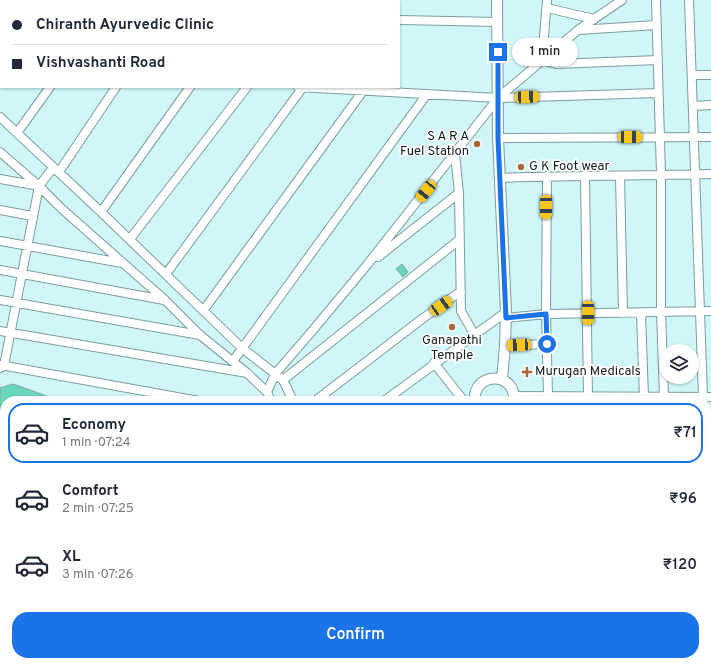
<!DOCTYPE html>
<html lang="en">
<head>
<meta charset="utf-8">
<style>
  :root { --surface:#fff; --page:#f6f6f7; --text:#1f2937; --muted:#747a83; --line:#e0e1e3; --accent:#1a73e8 }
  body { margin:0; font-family:Overpass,sans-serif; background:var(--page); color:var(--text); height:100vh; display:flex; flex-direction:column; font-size:15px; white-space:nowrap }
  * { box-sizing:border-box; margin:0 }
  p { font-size:13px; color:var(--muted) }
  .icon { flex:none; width:22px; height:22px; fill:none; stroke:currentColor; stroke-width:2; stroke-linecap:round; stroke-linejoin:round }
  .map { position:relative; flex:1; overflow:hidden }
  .drawer { position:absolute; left:0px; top:396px; width:711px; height:270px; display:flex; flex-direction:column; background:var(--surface); border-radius:16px 16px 0 0; box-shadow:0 1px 3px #0004 }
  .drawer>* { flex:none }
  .banner { position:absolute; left:0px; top:0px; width:400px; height:88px; box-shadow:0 1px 3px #0004; display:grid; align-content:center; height:88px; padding:0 12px; background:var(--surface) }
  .fabs { position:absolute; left:659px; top:344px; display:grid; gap:8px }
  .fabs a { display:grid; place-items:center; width:40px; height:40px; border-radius:50%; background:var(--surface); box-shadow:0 1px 3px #0004; font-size:20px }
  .end { position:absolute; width:18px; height:18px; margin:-9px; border:5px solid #1a73e8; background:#fff; box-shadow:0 0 0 2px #fff }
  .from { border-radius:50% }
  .bubble { position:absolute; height:28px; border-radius:14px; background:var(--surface); box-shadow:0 1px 3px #0004; font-size:13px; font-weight:600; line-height:28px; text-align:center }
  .car { position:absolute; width:12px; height:24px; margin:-12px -6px; border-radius:5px; box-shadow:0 0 3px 1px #0007; background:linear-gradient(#f5c518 24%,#345 0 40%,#f5c518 0 76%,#345 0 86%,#f5c518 0) }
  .banner b { display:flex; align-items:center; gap:14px; height:38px; font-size:15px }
  .banner b+b { border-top:1px solid var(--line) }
  .banner i { width:10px; height:10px; background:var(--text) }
  ul { padding:7px 0 0; list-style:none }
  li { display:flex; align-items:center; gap:12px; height:60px; margin:0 8px 6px; padding:0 4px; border:2px solid transparent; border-radius:16px }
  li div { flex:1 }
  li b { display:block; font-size:15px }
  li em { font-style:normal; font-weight:600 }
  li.selected { border-color:var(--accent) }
  li>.icon { width:36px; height:36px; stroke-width:1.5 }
  .primary-button { display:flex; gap:8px; margin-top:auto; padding:8px 12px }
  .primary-button a { flex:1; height:46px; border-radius:16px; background:var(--accent); color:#fff; font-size:16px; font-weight:600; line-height:46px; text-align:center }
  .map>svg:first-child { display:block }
  .building { fill:#6ad7bb; stroke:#85a69c }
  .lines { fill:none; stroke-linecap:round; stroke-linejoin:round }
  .minor-casing { stroke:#7a9da1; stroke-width:10 }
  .tertiary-casing { stroke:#7a9da1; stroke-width:12 }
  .minor { stroke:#fff; stroke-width:8 }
  .tertiary { stroke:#fff; stroke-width:10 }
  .route { stroke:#1a73e8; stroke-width:5 }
  .poi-dot { fill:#aa6933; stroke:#fff; stroke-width:1.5 }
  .labels { text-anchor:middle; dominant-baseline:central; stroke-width:3.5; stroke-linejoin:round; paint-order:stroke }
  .poi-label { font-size:13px; fill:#0f1d1e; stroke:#fff; text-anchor:start }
</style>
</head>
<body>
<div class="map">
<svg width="711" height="666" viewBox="0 0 711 666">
  <rect width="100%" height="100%" fill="#d0f6f9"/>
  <!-- building -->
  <path class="building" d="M402,264L408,272L403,277L396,269Z
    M13,384L61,401H5V588L0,590V388Z"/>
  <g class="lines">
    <defs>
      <path id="minor" d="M547,0L542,60L556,64L658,60
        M656,0L661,174V311L664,397
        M689,0L703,397
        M153,1V0
        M0,5H1
        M547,8L594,19
        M399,20L498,22
        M579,30L656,25
        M692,75H711
        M298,87L498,98L658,93
        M693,106L711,105
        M0,117L101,212L242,348L283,380L293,401
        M17,133L50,87
        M498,138L711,137
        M0,152L39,186L62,209L165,300L200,335L247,373L267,392L271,401
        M455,154L459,193L461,311L474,334
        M59,172L116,87
        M585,175L588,397
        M547,176L546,314L548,396
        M620,176L623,313
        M499,178C570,175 640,176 711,174
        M0,179L39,186L4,366L0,368
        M39,186L53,168
        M0,210L32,216
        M101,212L190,87
        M130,239L247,87
        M0,241L122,263
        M378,257L459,193
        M0,270L164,300
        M166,274L303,87
        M0,300L200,335
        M203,311L363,91
        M641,313L644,398
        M506,318L546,314L711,311
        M0,331L247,373
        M505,346L547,344
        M233,361L427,94
        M434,363L464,401
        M0,365L199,401
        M283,380L459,240
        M267,392L275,374L313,330L367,265L498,98L578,30L622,0
        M514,396L711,397
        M315,401L422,319L461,291
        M384,401L506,312
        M706,444H711
        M706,483H711
        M706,575H711
        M0,602L5,600
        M706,611H711
        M0,652L5,649
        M196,661L198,666
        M237,661L239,666
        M355,661V666
        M364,661L366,666
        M391,661L393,666
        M658,661V666
        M275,666L282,661
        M465,666V661
        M506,666V661
        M617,666V661
        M694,666V661"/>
      <path id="tertiary" d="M497,0L498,138L506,312L505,346L502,379
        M475,401C472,372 516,370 514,401
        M121,666L131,661"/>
    </defs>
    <!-- minor casing -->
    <use href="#minor" class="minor-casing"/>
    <!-- tertiary casing -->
    <use href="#tertiary" class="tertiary-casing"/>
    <!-- minor -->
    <use href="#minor" class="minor"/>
    <!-- tertiary -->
    <use href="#tertiary" class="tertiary"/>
  </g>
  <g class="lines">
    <!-- route -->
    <path class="route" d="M498,52V138L506,318L546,314L547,344"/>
  </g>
  <!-- markers -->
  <g class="poi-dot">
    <circle cx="477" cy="144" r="4"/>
    <circle cx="521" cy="167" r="4"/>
    <circle cx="452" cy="327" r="4"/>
    <path d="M525 366h4v4h4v4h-4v4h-4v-4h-4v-4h4z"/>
  </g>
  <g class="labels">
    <!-- poi labels -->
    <g class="poi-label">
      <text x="469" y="137" text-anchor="end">S A R A<tspan x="469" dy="15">Fuel Station</tspan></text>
      <text x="529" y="167">G K Foot wear</text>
      <text x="452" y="341" text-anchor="middle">Ganapathi<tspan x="452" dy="15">Temple</tspan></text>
      <text x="535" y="372">Murugan Medicals</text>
    </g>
  </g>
</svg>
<div class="fabs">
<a><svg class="icon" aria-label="layers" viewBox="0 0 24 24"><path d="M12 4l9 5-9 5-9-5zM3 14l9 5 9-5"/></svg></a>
</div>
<i class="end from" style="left:547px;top:344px"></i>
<i class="end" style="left:498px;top:52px"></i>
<div class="bubble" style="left:512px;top:38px;width:66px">1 min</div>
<i class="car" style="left:527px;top:97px;rotate:88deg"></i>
<i class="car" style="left:630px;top:137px;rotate:90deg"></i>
<i class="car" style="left:426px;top:191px;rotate:219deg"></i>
<i class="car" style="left:546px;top:207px;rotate:180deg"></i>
<i class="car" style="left:441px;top:306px;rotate:55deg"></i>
<i class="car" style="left:588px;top:313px;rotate:180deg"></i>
<i class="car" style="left:519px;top:345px;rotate:267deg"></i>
<div class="banner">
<b><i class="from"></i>Chiranth Ayurvedic Clinic</b>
<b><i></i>Vishvashanti Road</b>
</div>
<section class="drawer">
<ul>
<li class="selected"><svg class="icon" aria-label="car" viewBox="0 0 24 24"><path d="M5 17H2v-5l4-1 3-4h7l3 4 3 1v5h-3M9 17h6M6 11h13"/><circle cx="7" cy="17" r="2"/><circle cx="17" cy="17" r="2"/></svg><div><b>Economy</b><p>1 min · 07:24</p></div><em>₹71</em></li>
<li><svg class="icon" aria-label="car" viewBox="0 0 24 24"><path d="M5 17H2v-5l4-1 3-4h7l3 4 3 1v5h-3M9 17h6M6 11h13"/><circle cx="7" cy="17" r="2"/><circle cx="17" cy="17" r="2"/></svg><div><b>Comfort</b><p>2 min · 07:25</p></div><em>₹96</em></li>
<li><svg class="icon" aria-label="car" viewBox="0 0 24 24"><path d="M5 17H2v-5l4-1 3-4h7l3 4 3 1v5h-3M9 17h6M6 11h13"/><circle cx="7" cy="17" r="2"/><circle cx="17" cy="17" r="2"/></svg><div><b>XL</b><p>3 min · 07:26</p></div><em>₹120</em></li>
</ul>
<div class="primary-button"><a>Confirm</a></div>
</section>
</div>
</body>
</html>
